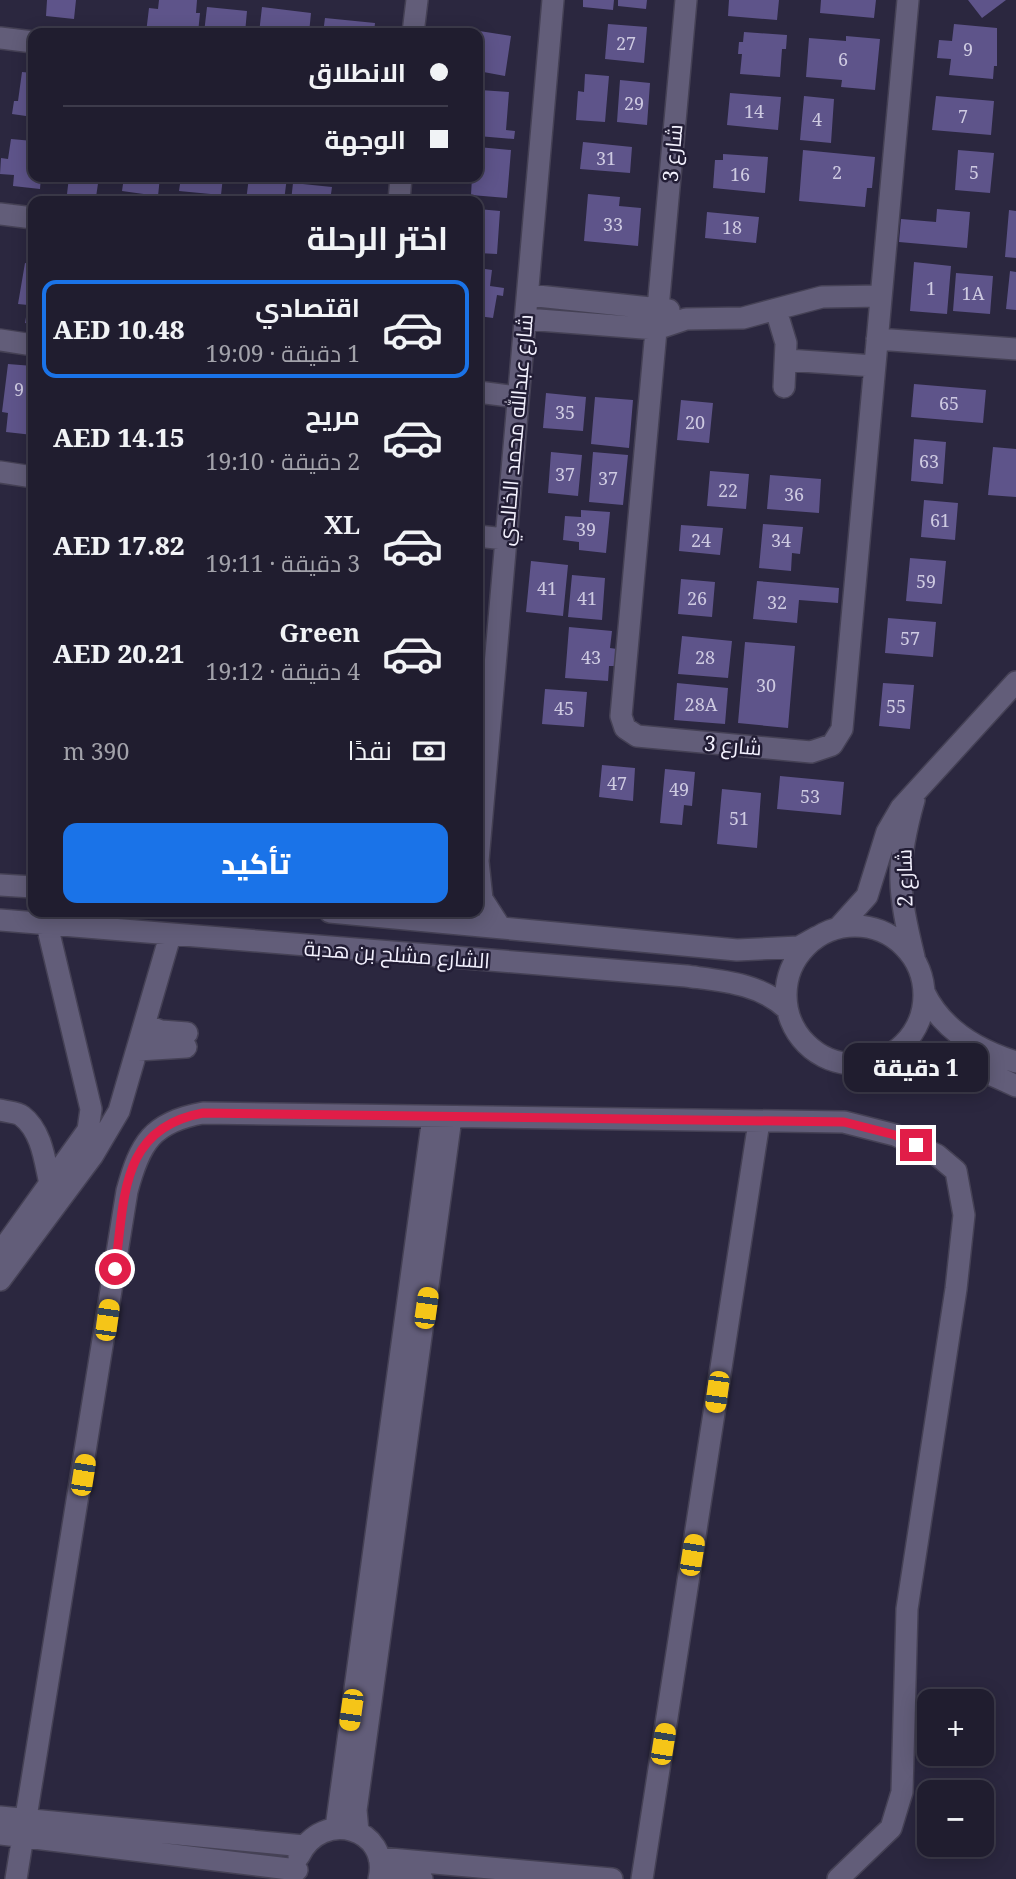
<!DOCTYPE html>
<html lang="ar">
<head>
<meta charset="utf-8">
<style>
  :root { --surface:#201d2f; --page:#2d2a3b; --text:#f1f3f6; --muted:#a2a2aa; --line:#3d3b4b; --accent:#1a73e8 }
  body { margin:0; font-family:"Noto Serif",Cairo,serif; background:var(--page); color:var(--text); direction:rtl; height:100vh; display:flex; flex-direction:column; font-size:26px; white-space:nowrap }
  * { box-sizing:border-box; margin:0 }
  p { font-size:23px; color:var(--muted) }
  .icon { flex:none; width:38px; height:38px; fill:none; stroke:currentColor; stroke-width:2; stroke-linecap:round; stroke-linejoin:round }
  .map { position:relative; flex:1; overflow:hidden; direction:ltr }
  .drawer { position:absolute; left:28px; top:196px; width:455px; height:721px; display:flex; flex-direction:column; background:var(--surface); border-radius:14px; box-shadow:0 4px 18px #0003,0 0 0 2px var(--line); direction:rtl }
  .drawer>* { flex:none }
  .hud { position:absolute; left:28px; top:28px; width:455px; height:154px; border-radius:14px; box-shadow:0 4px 18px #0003,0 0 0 2px var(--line); direction:rtl; display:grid; align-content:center; height:154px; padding:0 35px; background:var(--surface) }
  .fabs { position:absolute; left:917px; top:1689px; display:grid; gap:14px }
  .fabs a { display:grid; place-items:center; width:77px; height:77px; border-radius:14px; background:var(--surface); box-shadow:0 4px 18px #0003,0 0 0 2px var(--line); font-size:35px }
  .end { position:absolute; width:32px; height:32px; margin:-16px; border:9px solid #e11d48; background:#fff; box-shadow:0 0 0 4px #fff }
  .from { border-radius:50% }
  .bubble { position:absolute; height:49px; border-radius:14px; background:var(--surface); box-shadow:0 4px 18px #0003,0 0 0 2px var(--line); font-size:23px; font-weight:800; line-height:49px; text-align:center; direction:rtl }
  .car { position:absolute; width:21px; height:42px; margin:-21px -10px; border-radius:9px; box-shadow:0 0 5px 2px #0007; background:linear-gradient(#f5c518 24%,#345 0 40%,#f5c518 0 76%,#345 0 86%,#f5c518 0) }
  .hud b { display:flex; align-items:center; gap:24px; height:66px; font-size:26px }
  .hud b+b { border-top:2px solid var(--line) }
  .hud i { width:18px; height:18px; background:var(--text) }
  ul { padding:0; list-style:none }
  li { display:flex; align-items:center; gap:21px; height:98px; margin:0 14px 10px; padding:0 21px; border:4px solid transparent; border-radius:14px }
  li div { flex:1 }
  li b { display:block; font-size:26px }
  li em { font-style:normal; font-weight:800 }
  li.selected { border-color:var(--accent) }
  li>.icon { width:63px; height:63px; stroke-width:1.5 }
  h2 { padding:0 35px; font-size:32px; line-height:84px }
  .pay { display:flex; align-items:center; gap:18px; height:77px; padding:0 35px; font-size:26px }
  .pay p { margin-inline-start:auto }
  .button { display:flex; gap:14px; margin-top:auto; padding:14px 35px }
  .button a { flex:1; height:80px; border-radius:14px; background:var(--accent); color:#fff; font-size:28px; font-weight:800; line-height:80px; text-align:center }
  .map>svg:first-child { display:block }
  .building { fill:#5e548a }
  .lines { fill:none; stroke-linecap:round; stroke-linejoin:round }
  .minor-casing { stroke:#454155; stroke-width:24 }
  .minor { stroke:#625d79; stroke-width:21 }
  .route { stroke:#e11d48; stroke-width:9 }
  .labels { text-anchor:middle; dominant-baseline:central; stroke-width:5; stroke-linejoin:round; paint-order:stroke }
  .number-label { font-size:18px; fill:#cecae1 }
  .street-label { font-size:21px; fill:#f3f1fe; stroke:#221d35 }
</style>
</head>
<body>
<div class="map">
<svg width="1016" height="1879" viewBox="0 0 1016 1879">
  <rect width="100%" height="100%" fill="#2b273f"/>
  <!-- building -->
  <path class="building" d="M47,0H76L74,19L46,16Z
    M159,0H197L196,13H200L198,33H146L149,8L158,9Z
    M583,0H614L613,10L583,7Z
    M618,0H647L646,9L618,6Z
    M729,0H779L777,20L728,16Z
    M821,0H876L874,18L820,13Z
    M968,0H1006L982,18Z
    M207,7L247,11L245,33H204Z
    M262,7L311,13L309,33H259Z
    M325,18L375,23L374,33H323Z
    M608,24L647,27L644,63L605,59Z
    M954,24L997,28V66H994L993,79L949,75L951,59L937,58L939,40L952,41Z
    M447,26L511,36L505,76L478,71V33H445Z
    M744,32L787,35L786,49H782L780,77L740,74L742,54H738L739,42H743Z
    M846,36L880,39L875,90L841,87L842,80L806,77L809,38L846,41Z
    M22,72L33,73V117L12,114L14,101H18Z
    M585,74L609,76L605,122L576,120L578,91L584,92Z
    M620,80L650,83L647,125L617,122Z
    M480,90L509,92L506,130L515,131L514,139L478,136Z
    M730,93L781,97L778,130L727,125Z
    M804,96L834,99L831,143L800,140Z
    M936,96L994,101L991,135L932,130Z
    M11,139L33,141V177H41L40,189L13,186L14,175L0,174L1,158L8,159Z
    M583,142L632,147L630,173L580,169Z
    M478,147L511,150L507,198L471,195L472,177H478Z
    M803,150L875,157L872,188H867L865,207L799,201Z
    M958,150L994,153L990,193L955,190Z
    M723,154L768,157L765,193L713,188L715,160H723Z
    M69,177H99L96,197L67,194Z
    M124,177H160L158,196L122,191Z
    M181,177H223L221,195L179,191Z
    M249,177H287L284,201H246Z
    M293,183L332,187L330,201H291Z
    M588,194L620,197L619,206L641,208L638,246L584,241Z
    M478,209L500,211L497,254L478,253Z
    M937,209L970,212L967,248L899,242L901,219L936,222Z
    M1009,210L1016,211V258L1005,257Z
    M707,212L759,217L756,243L705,238Z
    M914,262L951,266L947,314L910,311Z
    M25,263L33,264V324L25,323L28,305L18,304Z
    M478,268L492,270L490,286L504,288L503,296L497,295L493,318L478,316Z
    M1010,271L1016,272V310L1006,309Z
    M956,273L993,276L990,314L953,311Z
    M8,364L33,366V435L6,432L8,413L2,412Z
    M914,384L986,390L983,423L911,417Z
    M546,393L586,397L583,431L543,428Z
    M595,397L633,400L629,448L591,444Z
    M681,400L713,403L709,443L677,440Z
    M914,439L946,442L943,484L911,481Z
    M993,447L1016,449V497L988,495Z
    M551,452L582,455L578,496L548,493Z
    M593,452L628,455L623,505L589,502Z
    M710,471L749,474L746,509L707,506Z
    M770,475L821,479L819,513L767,509Z
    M924,500L958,503L955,540L921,537Z
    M581,510L610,512L606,553L579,550V542L563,540L565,516L581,517Z
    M763,524L803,527L800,554L792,553L791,571L759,568Z
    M681,525L723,528L720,555L679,551Z
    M910,558L946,561L942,604L906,601Z
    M531,561L568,565L563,616L526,612Z
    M572,575L605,578L602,620L568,617Z
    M681,579L715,582L712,617L678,614Z
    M757,581L839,588L838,603L799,600L797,623L753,619Z
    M888,618L936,622L933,657L885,653Z
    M569,627L612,631L610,648L617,649L615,666H609L608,681L565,678Z
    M682,636L732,641L728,678L678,674Z
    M745,642L795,646L788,728L738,723Z
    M677,683L728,688L725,724L674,720Z
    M883,683L914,685L910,729L879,726Z
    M545,689L587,692L584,727L542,724Z
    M602,765L635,768L633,801L599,797Z
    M665,769L695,772L692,806L684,805L682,825L660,823Z
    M780,776L844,782L841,815L777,809Z
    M722,789L761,793L757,848L717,844Z"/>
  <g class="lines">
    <defs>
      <path id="minor" d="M686,0L621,716L625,728L637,736L811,752L832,745L842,729L908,0
        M413,33L417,0
        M0,38L33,42
        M399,201L401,177
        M0,214L33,218
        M528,295L669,310
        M776,310L786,343L784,387
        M526,319L656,329L686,319L743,318L822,297L881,296
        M877,339L1016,349
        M0,340L33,345
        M787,360L874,366
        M478,392L517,397
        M0,472L33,477
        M478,536L504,539
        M914,800C895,867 898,891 914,957
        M0,885L33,887
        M330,912L737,950L799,947L817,937
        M0,920L686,976C722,981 760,983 787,1009
        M786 995a69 69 0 1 1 138 0a69 69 0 1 1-138 0Z
        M500,927L482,899L478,861L553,0
        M839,927L867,896L887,832L901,808L1016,682
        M924,992C942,1030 977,1050 1016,1062
        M145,1025L161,1031L187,1033
        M138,1050L186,1047
        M882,1058C944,1056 960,1059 1016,1086
        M0,1110C6,1112 17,1112 22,1116C42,1131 45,1162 50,1184
        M0,1253L88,1130L91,1109L47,925
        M0,1280L93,1155L119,1111L170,936
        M0,1817L304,1846
        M336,1828L433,1117
        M358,1832L356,1810L451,1118
        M0,1834L297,1870
        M299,1856C322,1808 391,1828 379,1879
        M379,1858L612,1879
        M380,1874L422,1879
        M16,1879L127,1191C140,1143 152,1122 203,1113L844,1122L895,1135L937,1155L956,1171L964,1215L956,1289L907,1609L902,1792L891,1828L838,1879
        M642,1879L759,1122"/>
    </defs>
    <!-- minor casing -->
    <use href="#minor" class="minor-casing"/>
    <!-- minor -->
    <use href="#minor" class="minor"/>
  </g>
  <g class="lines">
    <!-- route -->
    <path class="route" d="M115,1269C125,1200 119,1128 203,1113L844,1122L895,1135L916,1145"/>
  </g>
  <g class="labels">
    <!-- number labels -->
    <g class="number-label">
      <text x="626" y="43">27</text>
      <text x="968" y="49">9</text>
      <text x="843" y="59">6</text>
      <text x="634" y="103">29</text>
      <text x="754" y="111">14</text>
      <text x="963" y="116">7</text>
      <text x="817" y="119">4</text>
      <text x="606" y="158">31</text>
      <text x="837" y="172">2</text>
      <text x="974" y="172">5</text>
      <text x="740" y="174">16</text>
      <text x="613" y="224">33</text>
      <text x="732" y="227">18</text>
      <text x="931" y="288">1</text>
      <text x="973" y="293">1A</text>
      <text x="19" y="389">9</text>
      <text x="949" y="403">65</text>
      <text x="565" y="412">35</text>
      <text x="695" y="422">20</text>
      <text x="929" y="461">63</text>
      <text x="565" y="474">37</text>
      <text x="608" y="478">37</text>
      <text x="728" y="490">22</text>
      <text x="794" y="494">36</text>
      <text x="940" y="520">61</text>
      <text x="586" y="529">39</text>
      <text x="701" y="540">24</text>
      <text x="781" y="540">34</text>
      <text x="926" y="581">59</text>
      <text x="547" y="588">41</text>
      <text x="587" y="598">41</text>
      <text x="697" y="598">26</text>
      <text x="777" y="602">32</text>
      <text x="910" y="638">57</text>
      <text x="591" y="657">43</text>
      <text x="705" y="657">28</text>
      <text x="766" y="685">30</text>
      <text x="701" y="704">28A</text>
      <text x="896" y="706">55</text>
      <text x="564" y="708">45</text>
      <text x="617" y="783">47</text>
      <text x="679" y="789">49</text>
      <text x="810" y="796">53</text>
      <text x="739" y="818">51</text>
    </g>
    <!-- street labels -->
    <g class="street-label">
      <text transform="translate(672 153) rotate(-85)">شارع 3</text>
      <text transform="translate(515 430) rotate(-85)">شارع عبدالله محمد الخالدي</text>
      <text transform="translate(733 745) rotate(5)">شارع 3</text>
      <text transform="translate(904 878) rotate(-91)">شارع 2</text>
      <text transform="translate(397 954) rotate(4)">الشارع مشلح بن هدبة</text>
    </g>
  </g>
</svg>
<div class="fabs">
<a>+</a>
<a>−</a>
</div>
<i class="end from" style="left:115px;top:1269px"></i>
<i class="end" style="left:916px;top:1145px"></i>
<div class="bubble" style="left:844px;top:1043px;width:144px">1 دقيقة</div>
<i class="car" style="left:426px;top:1308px;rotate:8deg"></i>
<i class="car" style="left:107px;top:1320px;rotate:8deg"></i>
<i class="car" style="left:717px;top:1392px;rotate:188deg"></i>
<i class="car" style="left:83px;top:1475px;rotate:9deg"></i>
<i class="car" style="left:692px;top:1555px;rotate:9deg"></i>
<i class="car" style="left:351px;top:1710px;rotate:188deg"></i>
<i class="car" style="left:663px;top:1744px;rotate:9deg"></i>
<div class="hud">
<b><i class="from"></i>الانطلاق</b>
<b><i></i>الوجهة</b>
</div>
<section class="drawer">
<h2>اختر الرحلة</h2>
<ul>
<li class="selected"><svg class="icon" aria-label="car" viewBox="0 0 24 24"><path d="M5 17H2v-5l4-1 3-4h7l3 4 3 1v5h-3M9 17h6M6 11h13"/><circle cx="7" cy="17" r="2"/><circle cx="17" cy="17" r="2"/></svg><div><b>اقتصادي</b><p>1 دقيقة · 19:09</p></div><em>AED 10.48</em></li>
<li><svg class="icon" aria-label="car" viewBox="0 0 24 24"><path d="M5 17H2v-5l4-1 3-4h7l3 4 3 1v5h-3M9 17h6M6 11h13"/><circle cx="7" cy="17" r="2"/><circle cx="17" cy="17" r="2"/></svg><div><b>مريح</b><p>2 دقيقة · 19:10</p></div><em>AED 14.15</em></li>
<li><svg class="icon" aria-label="car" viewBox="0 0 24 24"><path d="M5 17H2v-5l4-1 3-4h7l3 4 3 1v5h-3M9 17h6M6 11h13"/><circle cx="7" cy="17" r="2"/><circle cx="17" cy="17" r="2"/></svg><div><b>XL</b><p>3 دقيقة · 19:11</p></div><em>AED 17.82</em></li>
<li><svg class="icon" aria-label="car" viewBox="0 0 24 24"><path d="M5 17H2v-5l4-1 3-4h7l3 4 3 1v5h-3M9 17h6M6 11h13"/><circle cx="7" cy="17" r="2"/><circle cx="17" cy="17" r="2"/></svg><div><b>Green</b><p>4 دقيقة · 19:12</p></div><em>AED 20.21</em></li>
</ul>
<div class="pay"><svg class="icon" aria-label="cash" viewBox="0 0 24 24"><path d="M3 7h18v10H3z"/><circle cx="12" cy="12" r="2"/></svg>نقدًا<p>390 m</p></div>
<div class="button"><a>تأكيد</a></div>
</section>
</div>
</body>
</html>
